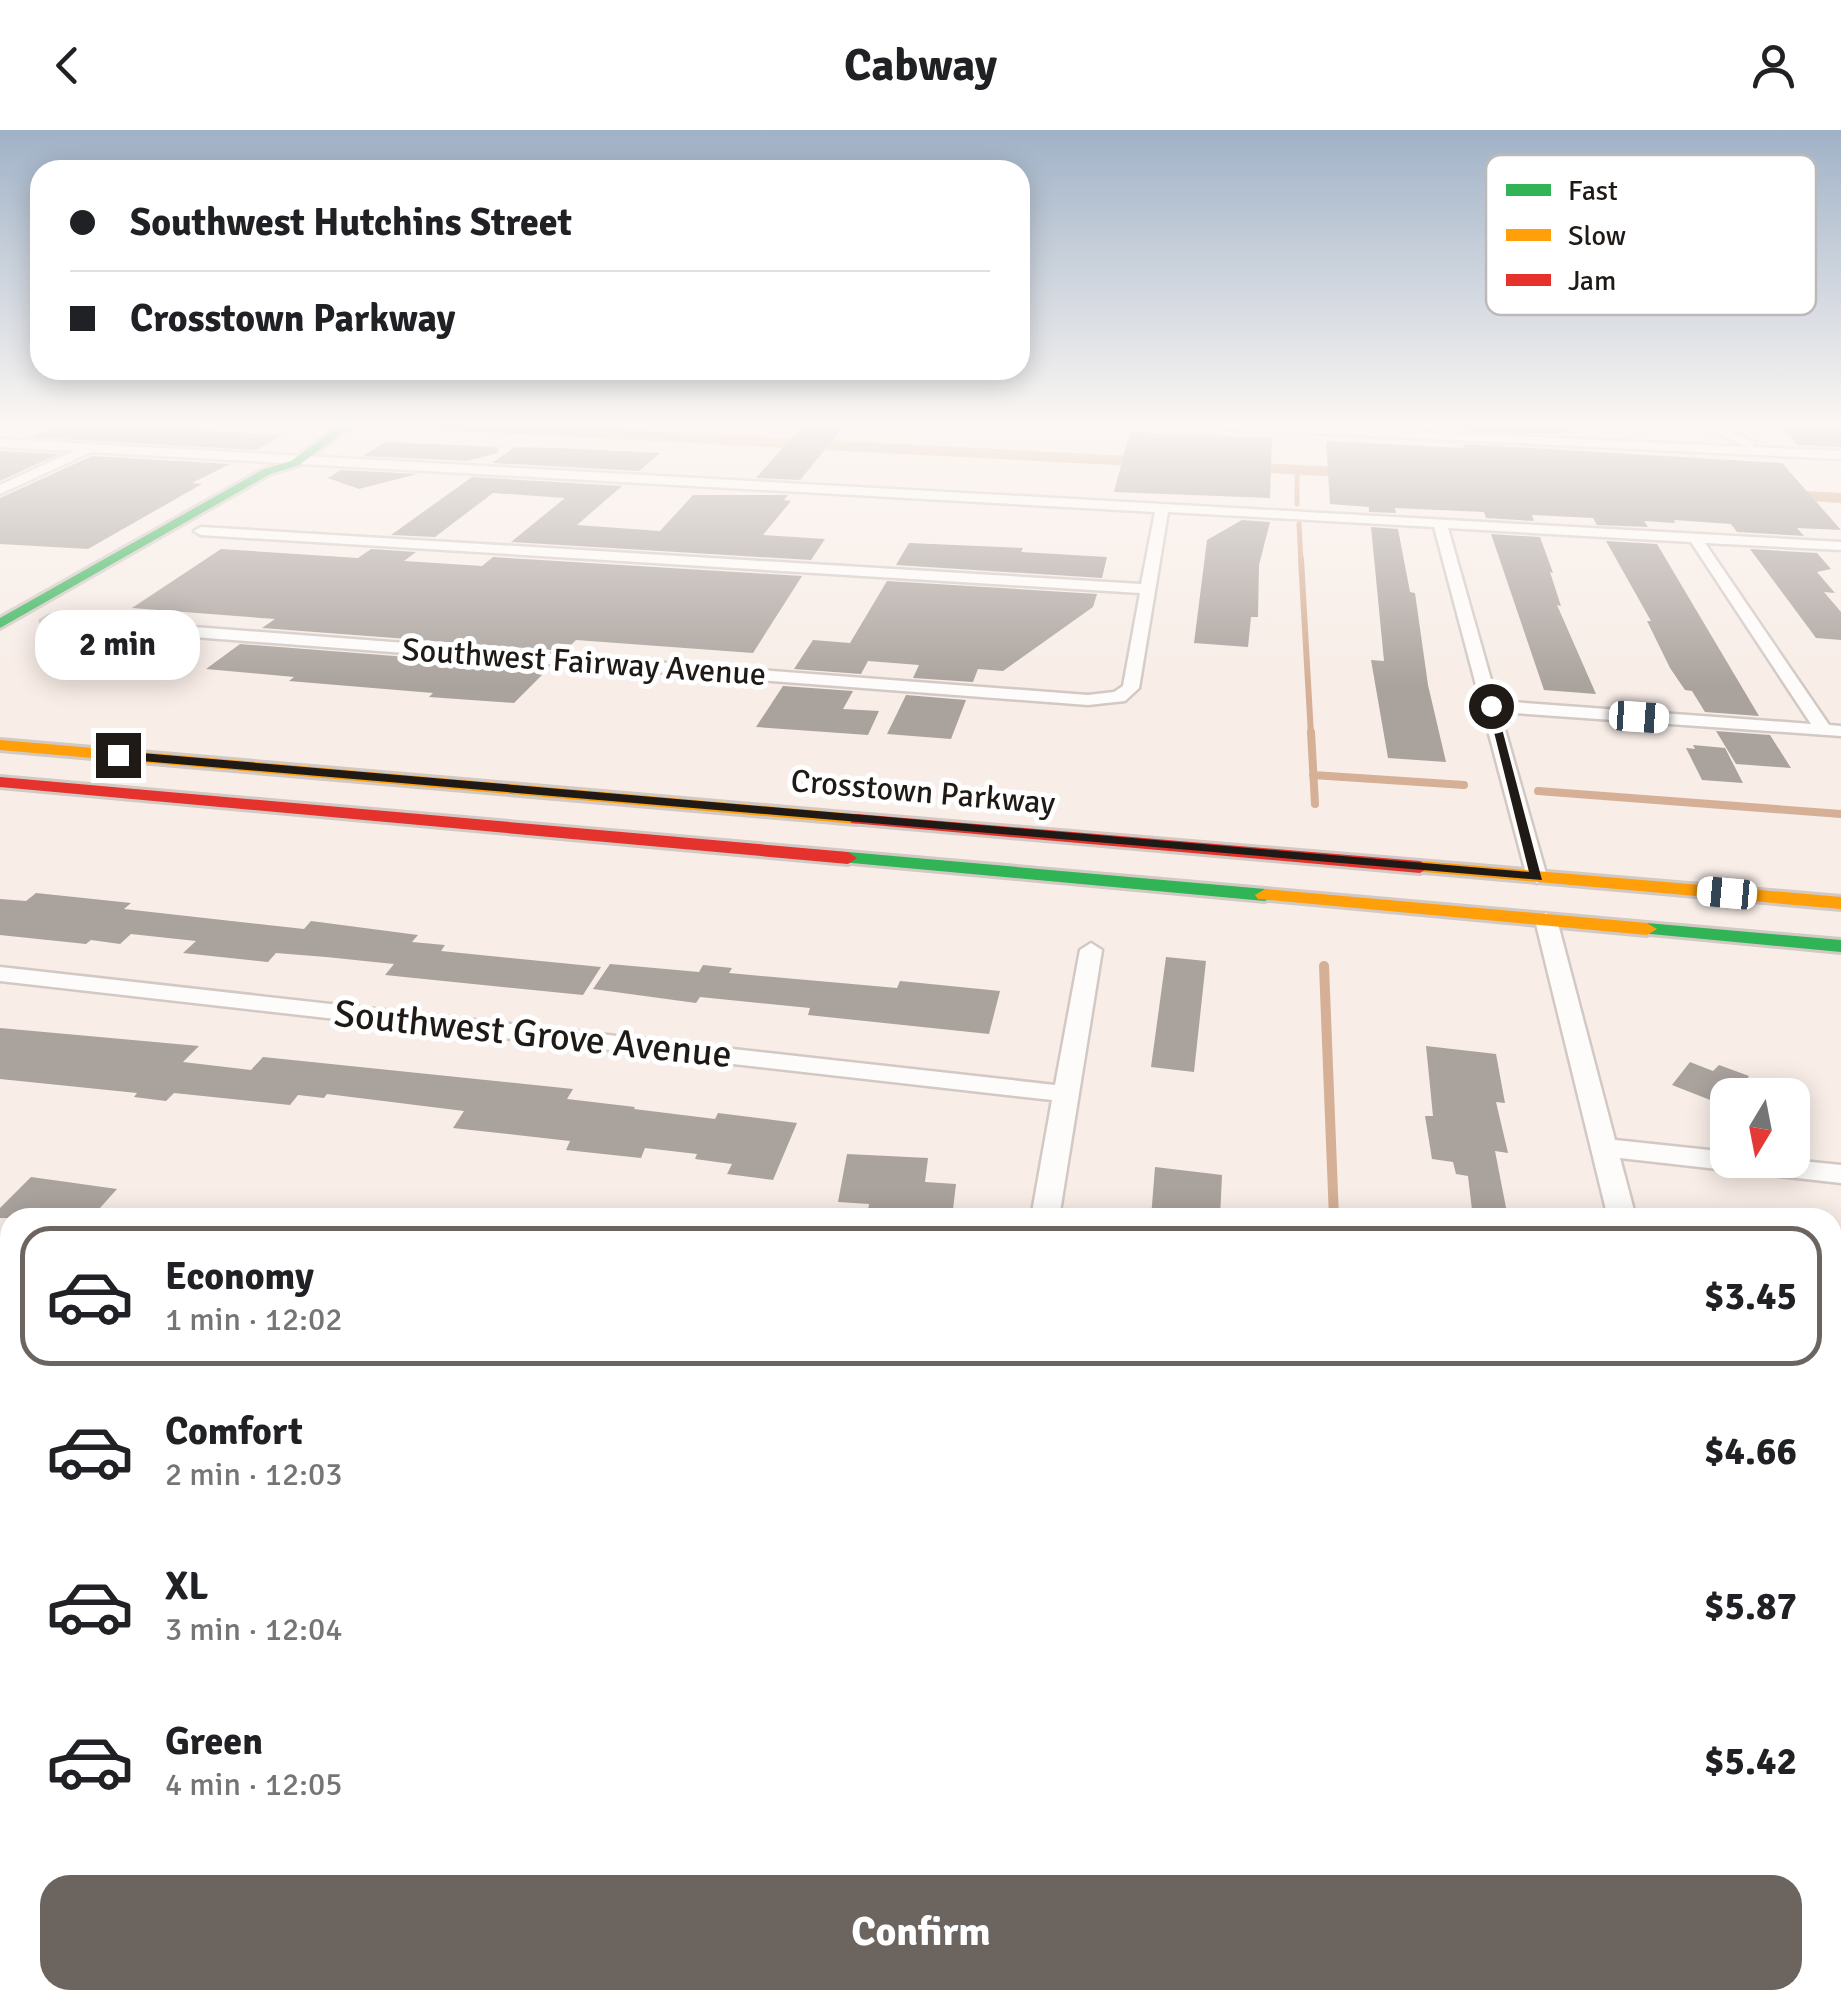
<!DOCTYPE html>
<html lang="en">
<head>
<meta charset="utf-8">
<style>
  :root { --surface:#fff; --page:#f6f6f6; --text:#202124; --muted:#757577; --line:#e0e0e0; --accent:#6c645f }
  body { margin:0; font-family:Signika,sans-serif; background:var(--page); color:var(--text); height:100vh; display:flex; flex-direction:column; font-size:38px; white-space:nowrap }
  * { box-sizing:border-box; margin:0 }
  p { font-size:32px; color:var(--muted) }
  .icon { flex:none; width:55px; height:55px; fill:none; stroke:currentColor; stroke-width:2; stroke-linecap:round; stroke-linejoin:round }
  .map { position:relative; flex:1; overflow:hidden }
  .sheet { position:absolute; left:0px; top:1078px; width:1842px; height:802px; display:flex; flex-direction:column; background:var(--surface); border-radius:30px 30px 0 0; box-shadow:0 5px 25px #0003 }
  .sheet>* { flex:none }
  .banner { position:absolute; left:30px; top:30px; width:1000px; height:220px; border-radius:30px; box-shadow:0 5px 25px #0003; display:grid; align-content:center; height:220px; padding:0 40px; background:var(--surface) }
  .needle { width:65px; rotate:190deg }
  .tools { position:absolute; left:1710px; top:948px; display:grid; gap:20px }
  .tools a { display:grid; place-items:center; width:100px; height:100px; border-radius:20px; background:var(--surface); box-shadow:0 5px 25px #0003; font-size:50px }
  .end { position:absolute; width:45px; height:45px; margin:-22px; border:12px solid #201a16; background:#fff; box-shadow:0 0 0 5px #fff }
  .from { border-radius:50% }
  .bubble { position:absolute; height:70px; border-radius:30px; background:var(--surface); box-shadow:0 5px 25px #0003; font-size:32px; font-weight:800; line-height:70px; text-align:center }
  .car { position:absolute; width:30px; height:60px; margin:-30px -15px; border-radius:12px; box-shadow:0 0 8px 2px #0007; background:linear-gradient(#fff 24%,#345 0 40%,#fff 0 76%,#345 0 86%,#fff 0) }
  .banner b { display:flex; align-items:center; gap:35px; height:95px; font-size:38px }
  .banner b+b { border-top:2px solid var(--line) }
  .banner i { width:25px; height:25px; background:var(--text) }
  ul { padding:18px 0 0; list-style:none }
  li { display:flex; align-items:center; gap:30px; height:140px; margin:0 20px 15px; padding:0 20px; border:5px solid transparent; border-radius:30px }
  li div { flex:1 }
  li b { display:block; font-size:38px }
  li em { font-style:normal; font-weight:800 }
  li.selected { border-color:var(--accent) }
  li>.icon { width:90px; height:90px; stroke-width:1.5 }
  .cta { display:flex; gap:20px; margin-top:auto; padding:20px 40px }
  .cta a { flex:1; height:115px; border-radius:30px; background:var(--accent); color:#fff; font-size:40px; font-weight:800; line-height:115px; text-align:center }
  header { display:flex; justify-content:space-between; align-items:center; height:130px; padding:0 40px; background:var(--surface); font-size:45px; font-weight:800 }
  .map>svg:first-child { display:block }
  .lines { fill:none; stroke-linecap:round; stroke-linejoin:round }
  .stream-far4 { stroke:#d5af96; stroke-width:5 }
  .stream-far3 { stroke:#d5af96; stroke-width:6 }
  .stream-far2 { stroke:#d5af96; stroke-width:8 }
  .stream-far1 { stroke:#d5af96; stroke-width:10 }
  .stream { stroke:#d5af96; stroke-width:16 }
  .canal { fill:#d5af96; fill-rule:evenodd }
  .building { fill:#aaa29d }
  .street-casing { stroke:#d2c9c4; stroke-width:5 }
  .fast-casing { stroke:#d2c9c4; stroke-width:6 }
  .slow-casing { stroke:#d2c9c4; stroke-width:6 }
  .jam-casing { stroke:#d2c9c4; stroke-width:6 }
  .street { fill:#fefcfb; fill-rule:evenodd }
  .fast { fill:#30b455; fill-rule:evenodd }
  .slow { fill:#ff9f0a; fill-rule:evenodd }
  .jam { fill:#e5322d; fill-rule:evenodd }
  .route { fill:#201a16 }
  .labels { text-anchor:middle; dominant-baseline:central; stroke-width:10; stroke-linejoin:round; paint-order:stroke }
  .far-street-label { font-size:32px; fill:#201a16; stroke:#fff }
  .street-label { font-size:38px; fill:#201a16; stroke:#fff }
  .key { fill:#fff; stroke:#bcbab9; stroke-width:2.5 }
  .key-label { font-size:28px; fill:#201a16 }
</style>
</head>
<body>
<header><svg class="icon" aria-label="back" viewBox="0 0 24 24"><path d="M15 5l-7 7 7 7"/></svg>Cabway<svg class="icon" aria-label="person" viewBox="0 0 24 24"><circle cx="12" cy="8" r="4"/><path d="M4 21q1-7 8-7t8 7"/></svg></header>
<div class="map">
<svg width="1841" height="1878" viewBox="0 0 1841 1878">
  <rect width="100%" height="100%" fill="#f8ede7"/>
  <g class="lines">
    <!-- stream-far4 -->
    <path class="stream-far4" d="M1297,340V374
      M1299,394L1301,432"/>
    <!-- stream-far3 -->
    <path class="stream-far3" d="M1301,429L1311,605"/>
    <!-- stream-far2 -->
    <path class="stream-far2" d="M1311,602L1315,674
      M1313,645L1464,655
      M1538,661L1841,684"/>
    <!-- stream-far1 -->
    <path class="stream-far1" d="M1324,836L1334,1088"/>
    <!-- stream -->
    <path class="stream" d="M1366,1870V1878"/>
    <!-- canal -->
    <path class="canal" d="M396,293H495L1171,328L1179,333L1171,338L404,298Z
      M1223,331L1376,339L1385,344L1376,349L1217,340V332Z
      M1767,359L1841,363V373L1761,368L1758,364Z"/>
  </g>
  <!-- building -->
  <path class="building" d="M805,293H847L800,350L756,348Z
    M1468,293H1579V296L1557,304L1466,300Z
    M1779,293H1841V317L1797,315Z
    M62,295L165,298L283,305L256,320L27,307Z
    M1130,302L1272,308L1270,368L1114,362Z
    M1326,311L1463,318L1464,314L1782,333L1841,400L1797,398L1804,406L1737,402L1731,394L1674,390L1675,393L1644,391L1648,397L1597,395L1593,388L1532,385L1534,391L1486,388L1484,382L1395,378L1396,383L1369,382V377L1330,374Z
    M385,312L498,317V323L467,331L363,326Z
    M515,317L557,318L660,323L639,341L492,333Z
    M0,321L59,324L0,351Z
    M92,326L230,334L192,353L202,354L88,419L0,414V368Z
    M341,340L417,344L359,359L328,348Z
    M472,347L622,356L577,395L660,401L693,365H788L784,370L791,371L763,405L825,409L811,430L511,412L565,368L493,363L435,407L391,405Z
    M1242,390L1270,392L1259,435L1258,487H1251L1248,517L1194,513L1207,410Z
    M1371,397L1398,399L1410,462L1415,463L1428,555L1446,632L1388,628L1371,530L1384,531Z
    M1491,404L1540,407L1553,443L1550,442L1561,476L1557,475L1596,564L1544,560Z
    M1606,411L1657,414L1759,586L1705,582L1692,561L1685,560L1670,538L1647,491H1651Z
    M909,413L1023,418L1021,422L1107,427L1102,448L896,435Z
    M221,419L358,428L371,419L416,422L404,431L482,436L493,427L802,446L753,523L576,510L565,521L262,498L275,489L132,478Z
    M1750,419L1817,423L1831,439L1817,442L1835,463L1824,462L1841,482V510L1816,508Z
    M887,451L1097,464L1093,477L1003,541L978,539L973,552L913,548L919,535L868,531L861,544L794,539L813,510L850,513Z
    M240,514L549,538L514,573L429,567L433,563L289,551L294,547L206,539Z
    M783,556L853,561L843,579L879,581L868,605L756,597Z
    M906,565L966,570L951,609L887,604Z
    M1716,601L1770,605L1791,638L1736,634Z
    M1693,615L1725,618L1743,653L1702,650L1686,618L1695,619Z
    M36,763L131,773L124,779L304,799L311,791L418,805L412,812L445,815L441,821L601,837L583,865L385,845L394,834L326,827L276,823L268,832L183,823L196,811L131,804L120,814L91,810L86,814L0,805V769L26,771Z
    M1166,827L1206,831L1194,942L1151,937Z
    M610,834L699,842L703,835L732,838L729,843L897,858L900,851L1000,861L989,904L808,885L810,878L700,867L696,873L593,859Z
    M0,898L199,916L183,932L251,940L263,927L573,959L567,969L635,977L634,979L715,989L718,983L797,993L773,1050L727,1044L732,1034L695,1029L697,1024L645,1018L641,1028L566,1020L570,1011L453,998L464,981L327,964L324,968L298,965L290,975L174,963L166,971L134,967L137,963L0,949Z
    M1426,916L1496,924L1505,973L1496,972L1508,1023L1495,1021L1508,1088H1473L1468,1046L1456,1044L1453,1032L1432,1029L1425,986H1433Z
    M1690,932L1713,941L1719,935L1749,946L1735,965H1728V977L1672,955Z
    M847,1024L928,1028L925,1052L956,1054L952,1088L867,1086L869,1074L838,1072Z
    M1155,1037L1222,1045L1220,1088H1151Z
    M31,1047L117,1059L91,1088H0V1078Z"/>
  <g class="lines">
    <defs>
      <path id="street" d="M1161,293H1238L1749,317L1691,293H1707L1755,312L1752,317L1841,321V329L1167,296Z
        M0,309L1841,412V420L1705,413L1829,595L1841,596V606L1500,582L1547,747L1537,753L1527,747L1434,397L1168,382L1139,558L1125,571L1088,575L49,496L41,491L49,486L1088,565L1114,562L1123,556L1140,463L201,405L194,401L201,397L1141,454L1155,382L91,322L0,364V355L74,321L0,317ZM1448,398L1691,412L1811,594L1497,571Z
        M1546,783L1557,790L1615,1010L1728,1022V1030H1792L1841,1035V1053L1620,1028L1636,1088H1608L1535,790Z
        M1091,813L1102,820L1059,1088H1031L1052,970L0,851V837L1055,955L1080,820Z
        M0,1178L10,1180V1202L0,1200Z
        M1832,1437H1841V1469L1832,1468Z
        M0,1817L10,1819V1863L0,1861Z
        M1832,1837L1841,1840V1878H1816L1813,1870H1832Z
        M127,1870H206L209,1878H130Z
        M889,1870H933L932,1878H888Z"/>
      <path id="fast" d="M344,293H356L299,335L270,344L0,498V488L262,340L291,331Z
        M848,722L1265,759L1275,765L1265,771L841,732V724Z
        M1647,793L1841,810V822L1640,803L1637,799Z"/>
      <path id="slow" d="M0,610L857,684L866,689L857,694L0,620Z
        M1420,731L1841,767V779L1413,741V733Z
        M1265,759L1647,793L1657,799L1647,805L1258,769L1255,765Z"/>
      <path id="jam" d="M0,647L848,722L857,728L848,734L0,657Z
        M857,684L1420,731L1429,737L1420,743L851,693V685Z"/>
    </defs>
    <!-- street casing -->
    <use href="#street" class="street-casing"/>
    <!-- fast casing -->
    <use href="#fast" class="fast-casing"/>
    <!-- slow casing -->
    <use href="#slow" class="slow-casing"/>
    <!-- jam casing -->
    <use href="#jam" class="jam-casing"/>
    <!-- street -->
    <use href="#street" class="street"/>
    <!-- fast -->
    <use href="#fast" class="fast"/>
    <!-- slow -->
    <use href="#slow" class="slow"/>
    <!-- jam -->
    <use href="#jam" class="jam"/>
  </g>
  <!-- sky -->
  <linearGradient id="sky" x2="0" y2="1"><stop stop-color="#a0b2c7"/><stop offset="0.53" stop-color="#fcf7f4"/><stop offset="1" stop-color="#fcf7f4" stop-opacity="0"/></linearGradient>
  <rect width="1841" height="556" fill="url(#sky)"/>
  <!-- route -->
  <path class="route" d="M1487,574L1496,576L1542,750L118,629L112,625L118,621L1529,742Z"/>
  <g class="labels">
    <!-- far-street labels -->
    <g class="far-street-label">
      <text transform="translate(584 532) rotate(4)">Southwest Fairway Avenue</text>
      <text transform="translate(923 662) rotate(5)">Crosstown Parkway</text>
    </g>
    <!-- street labels -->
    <g class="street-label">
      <text transform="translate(533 904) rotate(6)">Southwest Grove Avenue</text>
    </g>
  </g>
  <!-- legend -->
  <rect x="1486" y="25" width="330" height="160" rx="15" class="key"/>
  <rect x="1506" y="54" width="45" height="12" fill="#30b455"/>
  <rect x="1506" y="99" width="45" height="12" fill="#ff9f0a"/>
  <rect x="1506" y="144" width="45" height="12" fill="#e5322d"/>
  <g class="key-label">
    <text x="1568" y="70">Fast</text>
    <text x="1568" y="115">Slow</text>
    <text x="1568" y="160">Jam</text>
  </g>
</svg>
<div class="tools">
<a><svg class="needle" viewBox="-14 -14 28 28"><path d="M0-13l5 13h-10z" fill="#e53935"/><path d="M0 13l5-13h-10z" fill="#757577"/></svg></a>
</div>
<i class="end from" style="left:1491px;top:576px"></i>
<i class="end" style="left:118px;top:625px"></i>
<div class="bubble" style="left:35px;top:480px;width:165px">2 min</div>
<i class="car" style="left:1639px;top:587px;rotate:94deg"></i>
<i class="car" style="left:1727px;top:763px;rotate:275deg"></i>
<div class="banner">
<b><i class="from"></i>Southwest Hutchins Street</b>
<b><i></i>Crosstown Parkway</b>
</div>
<section class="sheet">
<ul>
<li class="selected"><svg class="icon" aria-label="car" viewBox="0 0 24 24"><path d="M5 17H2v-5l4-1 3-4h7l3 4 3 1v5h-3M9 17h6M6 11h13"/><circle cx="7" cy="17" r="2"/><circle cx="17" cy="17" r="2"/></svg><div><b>Economy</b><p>1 min · 12:02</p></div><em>$3.45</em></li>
<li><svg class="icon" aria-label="car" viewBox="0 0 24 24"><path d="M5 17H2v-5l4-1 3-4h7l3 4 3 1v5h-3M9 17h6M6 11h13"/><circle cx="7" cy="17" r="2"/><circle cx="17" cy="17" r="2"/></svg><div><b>Comfort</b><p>2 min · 12:03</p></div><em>$4.66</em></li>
<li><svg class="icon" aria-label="car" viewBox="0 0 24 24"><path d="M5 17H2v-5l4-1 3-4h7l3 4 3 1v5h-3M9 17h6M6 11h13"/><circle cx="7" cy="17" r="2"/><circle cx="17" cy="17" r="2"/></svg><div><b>XL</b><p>3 min · 12:04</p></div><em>$5.87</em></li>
<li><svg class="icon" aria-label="car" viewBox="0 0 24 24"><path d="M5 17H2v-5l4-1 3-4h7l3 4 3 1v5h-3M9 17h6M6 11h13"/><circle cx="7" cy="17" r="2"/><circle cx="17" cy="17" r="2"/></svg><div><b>Green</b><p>4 min · 12:05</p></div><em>$5.42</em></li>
</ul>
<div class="cta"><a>Confirm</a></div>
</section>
</div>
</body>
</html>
